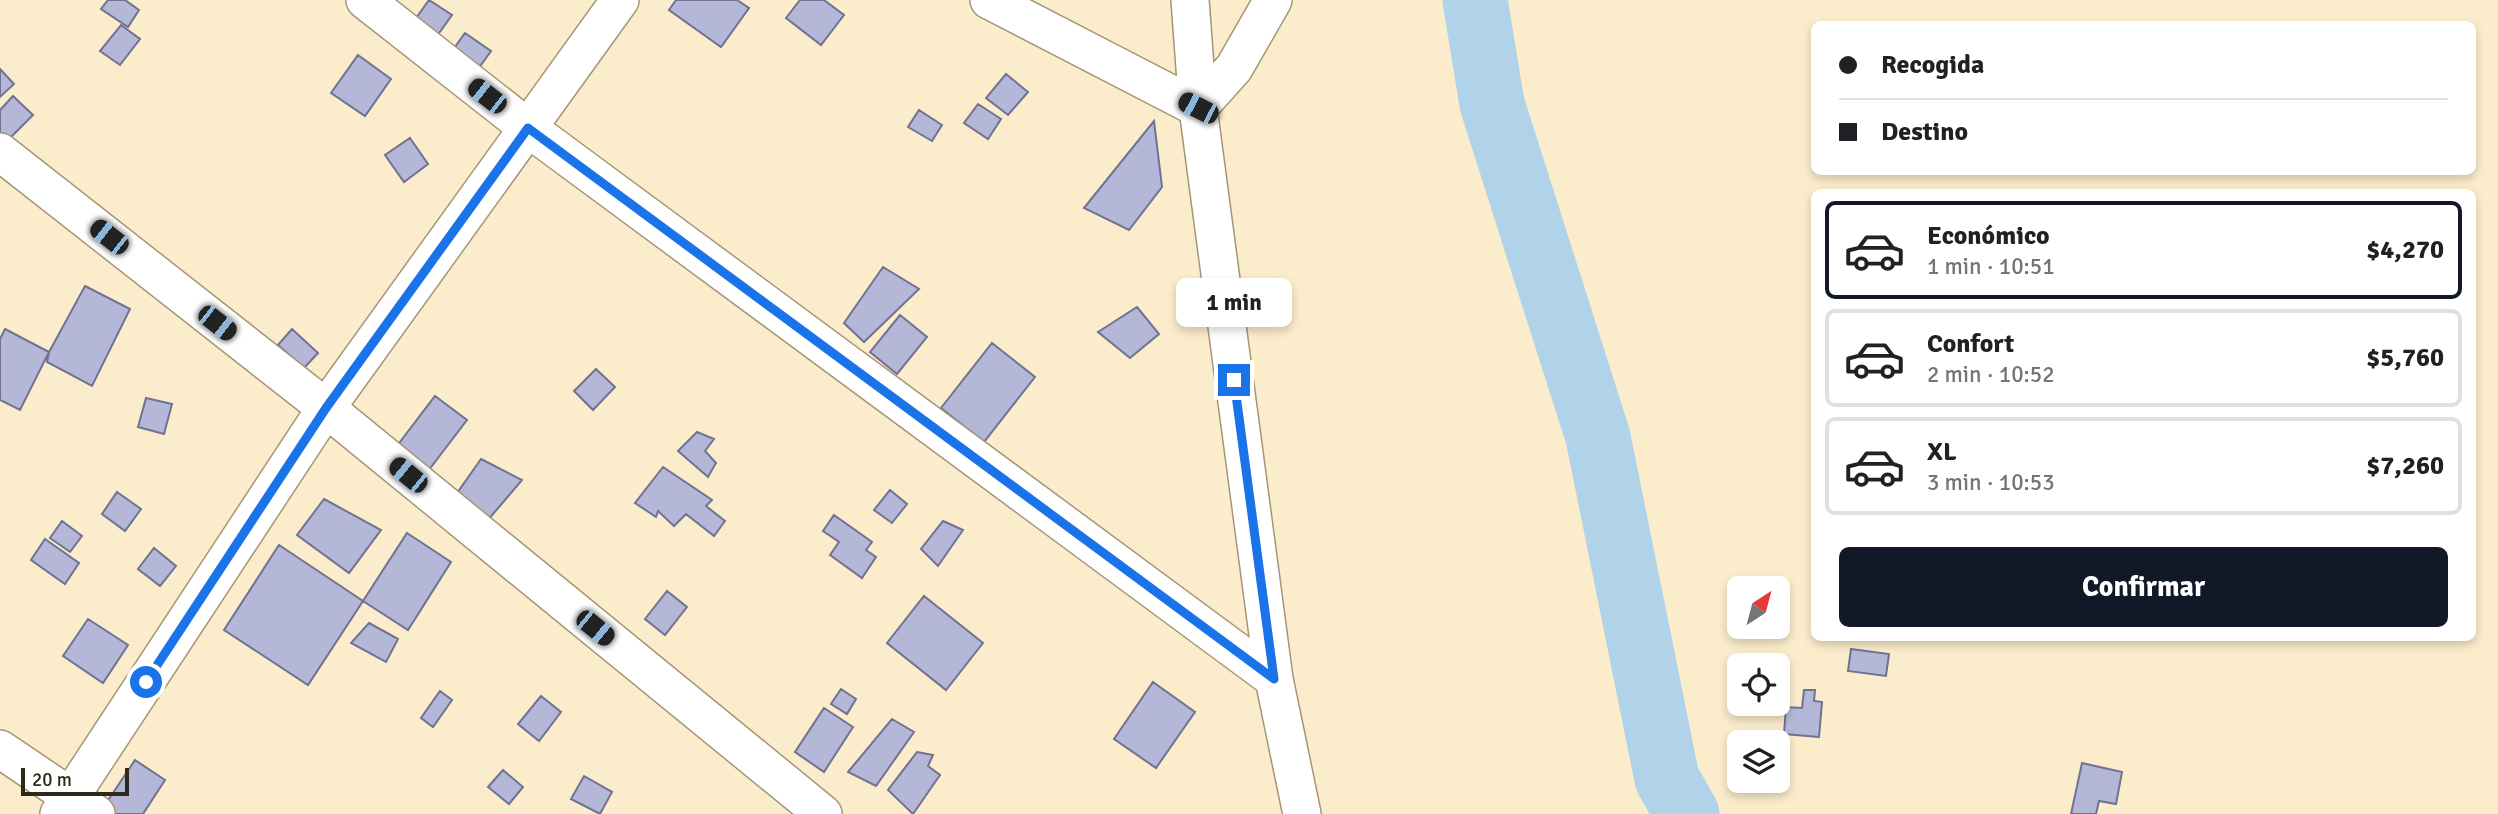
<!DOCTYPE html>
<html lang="es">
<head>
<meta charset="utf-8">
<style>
  :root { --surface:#fff; --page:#f2f2f2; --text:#202124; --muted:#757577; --line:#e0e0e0; --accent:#111827 }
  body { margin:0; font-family:Signika,sans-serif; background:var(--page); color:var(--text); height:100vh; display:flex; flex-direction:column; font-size:26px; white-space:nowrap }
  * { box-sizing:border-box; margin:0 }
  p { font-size:23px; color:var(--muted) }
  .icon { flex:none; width:38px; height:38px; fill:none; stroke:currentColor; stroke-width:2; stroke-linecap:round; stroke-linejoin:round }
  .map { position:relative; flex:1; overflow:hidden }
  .sheet { position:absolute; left:1811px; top:189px; width:665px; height:452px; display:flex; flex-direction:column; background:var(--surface); border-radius:10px; box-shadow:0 4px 10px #0003 }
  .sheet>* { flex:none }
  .guide { position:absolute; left:1811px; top:21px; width:665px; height:154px; border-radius:10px; box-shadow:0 4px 10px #0003; display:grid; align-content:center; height:154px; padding:0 28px; background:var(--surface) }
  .needle { width:46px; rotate:36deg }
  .controls { position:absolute; left:1727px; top:576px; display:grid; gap:14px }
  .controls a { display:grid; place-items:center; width:63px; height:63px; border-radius:10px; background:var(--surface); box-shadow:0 4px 10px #0003; font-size:35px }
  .scale { position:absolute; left:21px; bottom:18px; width:108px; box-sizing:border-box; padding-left:7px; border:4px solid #2d281b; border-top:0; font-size:19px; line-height:24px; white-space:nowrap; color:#2d281b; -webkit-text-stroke:5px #fff; paint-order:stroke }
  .end { position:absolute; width:32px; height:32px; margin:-16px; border:9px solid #1a73e8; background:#fff; box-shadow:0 0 0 4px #fff }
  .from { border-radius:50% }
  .bubble { position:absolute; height:49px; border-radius:10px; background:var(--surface); box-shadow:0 4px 10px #0003; font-size:23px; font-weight:700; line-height:49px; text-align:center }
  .car { position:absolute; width:21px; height:42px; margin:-21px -10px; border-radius:9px; box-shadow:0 0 5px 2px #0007; background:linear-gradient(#222 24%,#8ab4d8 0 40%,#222 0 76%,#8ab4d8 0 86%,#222 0) }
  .guide b { display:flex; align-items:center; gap:24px; height:66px; font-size:26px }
  .guide b+b { border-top:2px solid var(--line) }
  .guide i { width:18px; height:18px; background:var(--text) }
  ul { padding:12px 0 0; list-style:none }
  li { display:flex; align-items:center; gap:21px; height:98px; margin:0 14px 10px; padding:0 14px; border:4px solid var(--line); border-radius:10px }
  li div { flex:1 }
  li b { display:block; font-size:26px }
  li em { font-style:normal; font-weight:700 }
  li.on { border-color:var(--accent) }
  li>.icon { width:63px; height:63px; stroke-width:1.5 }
  .primary-button { display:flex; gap:14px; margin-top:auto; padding:14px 28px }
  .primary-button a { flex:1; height:80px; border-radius:10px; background:var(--accent); color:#fff; font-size:28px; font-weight:700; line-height:80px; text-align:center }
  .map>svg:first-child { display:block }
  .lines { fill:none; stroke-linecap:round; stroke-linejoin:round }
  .river { stroke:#b0d3e9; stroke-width:65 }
  .building { fill:#b5b7d9; stroke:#707290; stroke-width:2 }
  .minor-casing { stroke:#a49677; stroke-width:40 }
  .minor { stroke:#fff; stroke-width:37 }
  .route { stroke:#1a73e8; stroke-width:9 }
</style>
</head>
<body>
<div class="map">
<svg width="2498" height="814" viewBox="0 0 2498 814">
  <rect width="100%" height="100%" fill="#fbeccb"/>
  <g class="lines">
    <!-- river -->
    <path class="river" d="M1475,0L1492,104L1598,437L1667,779L1687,814"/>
  </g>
  <!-- building -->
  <path class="building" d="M108,0H125L139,10L128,27L101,9Z
    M429,0L452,15L437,36L414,21Z
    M676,0H737L749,8L721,47L669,10Z
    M800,0H824L844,15L821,45L786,18Z
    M121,25L140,39L120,65L100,51Z
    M465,33L491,51L476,72L450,54Z
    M358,55L391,79L365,116L331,93Z
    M0,69L14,84L0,97Z
    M1006,74L1028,92L1008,115L986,98Z
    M13,96L33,115L6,142L0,136V110Z
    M978,104L1001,119L988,139L964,123Z
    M919,110L942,125L932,141L908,127Z
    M1154,121L1162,187L1129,230L1084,208Z
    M410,138L428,164L404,182L385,155Z
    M883,267L919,289L864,342L844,323Z
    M85,286L130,309L92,386L47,362L49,352Z
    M1137,307L1159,334L1130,358L1098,332Z
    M900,315L927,337L897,374L870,352Z
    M5,329L49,352L20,410L0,400V339Z
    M292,329L318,353L304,368L278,345Z
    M992,343L1035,377L984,442L941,408Z
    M596,369L615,387L593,410L574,391Z
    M435,396L467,420L425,475L387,459Z
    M146,398L172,404L164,434L138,427Z
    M697,432L714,439L705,451L716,463L708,477L678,451Z
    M481,459L522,480L482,527L455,496Z
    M663,467L712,500L706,506L725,521L714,536L686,514L674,526L658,511L656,517L635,503Z
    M890,490L907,504L892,523L874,510Z
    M117,492L141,509L125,531L102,514Z
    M324,499L381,530L349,573L297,535Z
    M834,515L872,542L866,550L876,557L862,578L830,555L839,542L823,531Z
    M62,521L82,536L70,552L50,538Z
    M943,521L963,530L938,566L921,549Z
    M407,533L451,562L408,630L363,601Z
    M45,539L79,563L65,584L31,560Z
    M279,545L363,601L308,685L224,630Z
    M154,548L176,566L160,586L138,569Z
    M667,591L687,607L665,635L645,619Z
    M924,596L983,643L946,690L887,643Z
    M88,619L128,645L103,683L63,656Z
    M369,623L398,639L386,662L351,643Z
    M1851,649L1889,654L1886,676L1848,671Z
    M1153,682L1195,712L1156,768L1114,739Z
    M841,689L856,699L847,714L831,704Z
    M1804,690H1815L1814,701L1822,702L1819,737L1784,734L1786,707L1802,708Z
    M440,691L452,700L433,727L421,718Z
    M541,696L561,712L539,741L518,724Z
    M824,708L853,727L824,772L795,752Z
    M892,719L914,732L876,786L848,772Z
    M917,752L933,755L928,766L940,775L913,814L888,790Z
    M135,760L165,780L143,814H113L103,808Z
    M2082,763L2122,772L2116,804L2099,801L2096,814H2071Z
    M503,770L523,787L509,804L488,787Z
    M584,776L612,792L600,814L571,799Z"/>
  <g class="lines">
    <defs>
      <path id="minor" d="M365,0L528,128L1274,679
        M989,0L1198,108L1234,68L1273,0
        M1190,0L1198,108L1274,679L1302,814
        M0,152L326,408L823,814
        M0,749L96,814
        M59,814L326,408L620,0"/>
    </defs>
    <!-- minor casing -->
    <use href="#minor" class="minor-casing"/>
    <!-- minor -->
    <use href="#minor" class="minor"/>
  </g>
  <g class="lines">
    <!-- route -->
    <path class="route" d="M146,682L326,408L528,128L1274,679L1234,380"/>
  </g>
</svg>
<div class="controls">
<a><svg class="needle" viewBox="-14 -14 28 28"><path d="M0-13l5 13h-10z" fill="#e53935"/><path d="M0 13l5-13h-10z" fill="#757577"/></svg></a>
<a><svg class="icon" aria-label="locate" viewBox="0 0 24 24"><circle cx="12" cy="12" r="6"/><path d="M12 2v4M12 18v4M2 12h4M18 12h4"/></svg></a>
<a><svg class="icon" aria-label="layers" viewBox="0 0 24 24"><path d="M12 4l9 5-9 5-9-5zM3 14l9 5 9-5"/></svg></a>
</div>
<div class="scale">20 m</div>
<i class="end from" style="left:146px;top:682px"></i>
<i class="end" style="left:1234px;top:380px"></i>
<div class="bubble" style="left:1176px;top:278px;width:116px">1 min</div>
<i class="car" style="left:487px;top:96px;rotate:308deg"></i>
<i class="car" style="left:1198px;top:108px;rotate:297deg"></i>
<i class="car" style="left:109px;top:237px;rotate:308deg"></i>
<i class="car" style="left:217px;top:323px;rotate:128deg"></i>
<i class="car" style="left:408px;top:475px;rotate:309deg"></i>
<i class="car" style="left:595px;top:628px;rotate:129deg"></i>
<div class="guide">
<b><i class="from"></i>Recogida</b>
<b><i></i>Destino</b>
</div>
<section class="sheet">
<ul>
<li class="on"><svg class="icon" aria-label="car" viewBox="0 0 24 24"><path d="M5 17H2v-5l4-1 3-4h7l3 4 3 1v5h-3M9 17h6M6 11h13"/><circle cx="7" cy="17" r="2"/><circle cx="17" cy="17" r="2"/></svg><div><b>Económico</b><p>1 min · 10:51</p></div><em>$4,270</em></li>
<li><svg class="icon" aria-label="car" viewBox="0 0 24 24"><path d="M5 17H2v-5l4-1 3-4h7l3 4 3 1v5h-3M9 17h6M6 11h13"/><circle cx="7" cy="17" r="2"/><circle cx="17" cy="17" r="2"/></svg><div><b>Confort</b><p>2 min · 10:52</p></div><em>$5,760</em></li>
<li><svg class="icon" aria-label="car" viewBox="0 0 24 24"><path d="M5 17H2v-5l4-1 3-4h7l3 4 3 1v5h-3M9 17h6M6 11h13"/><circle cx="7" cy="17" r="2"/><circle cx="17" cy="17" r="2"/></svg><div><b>XL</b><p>3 min · 10:53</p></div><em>$7,260</em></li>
</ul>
<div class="primary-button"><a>Confirmar</a></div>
</section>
</div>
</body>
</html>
